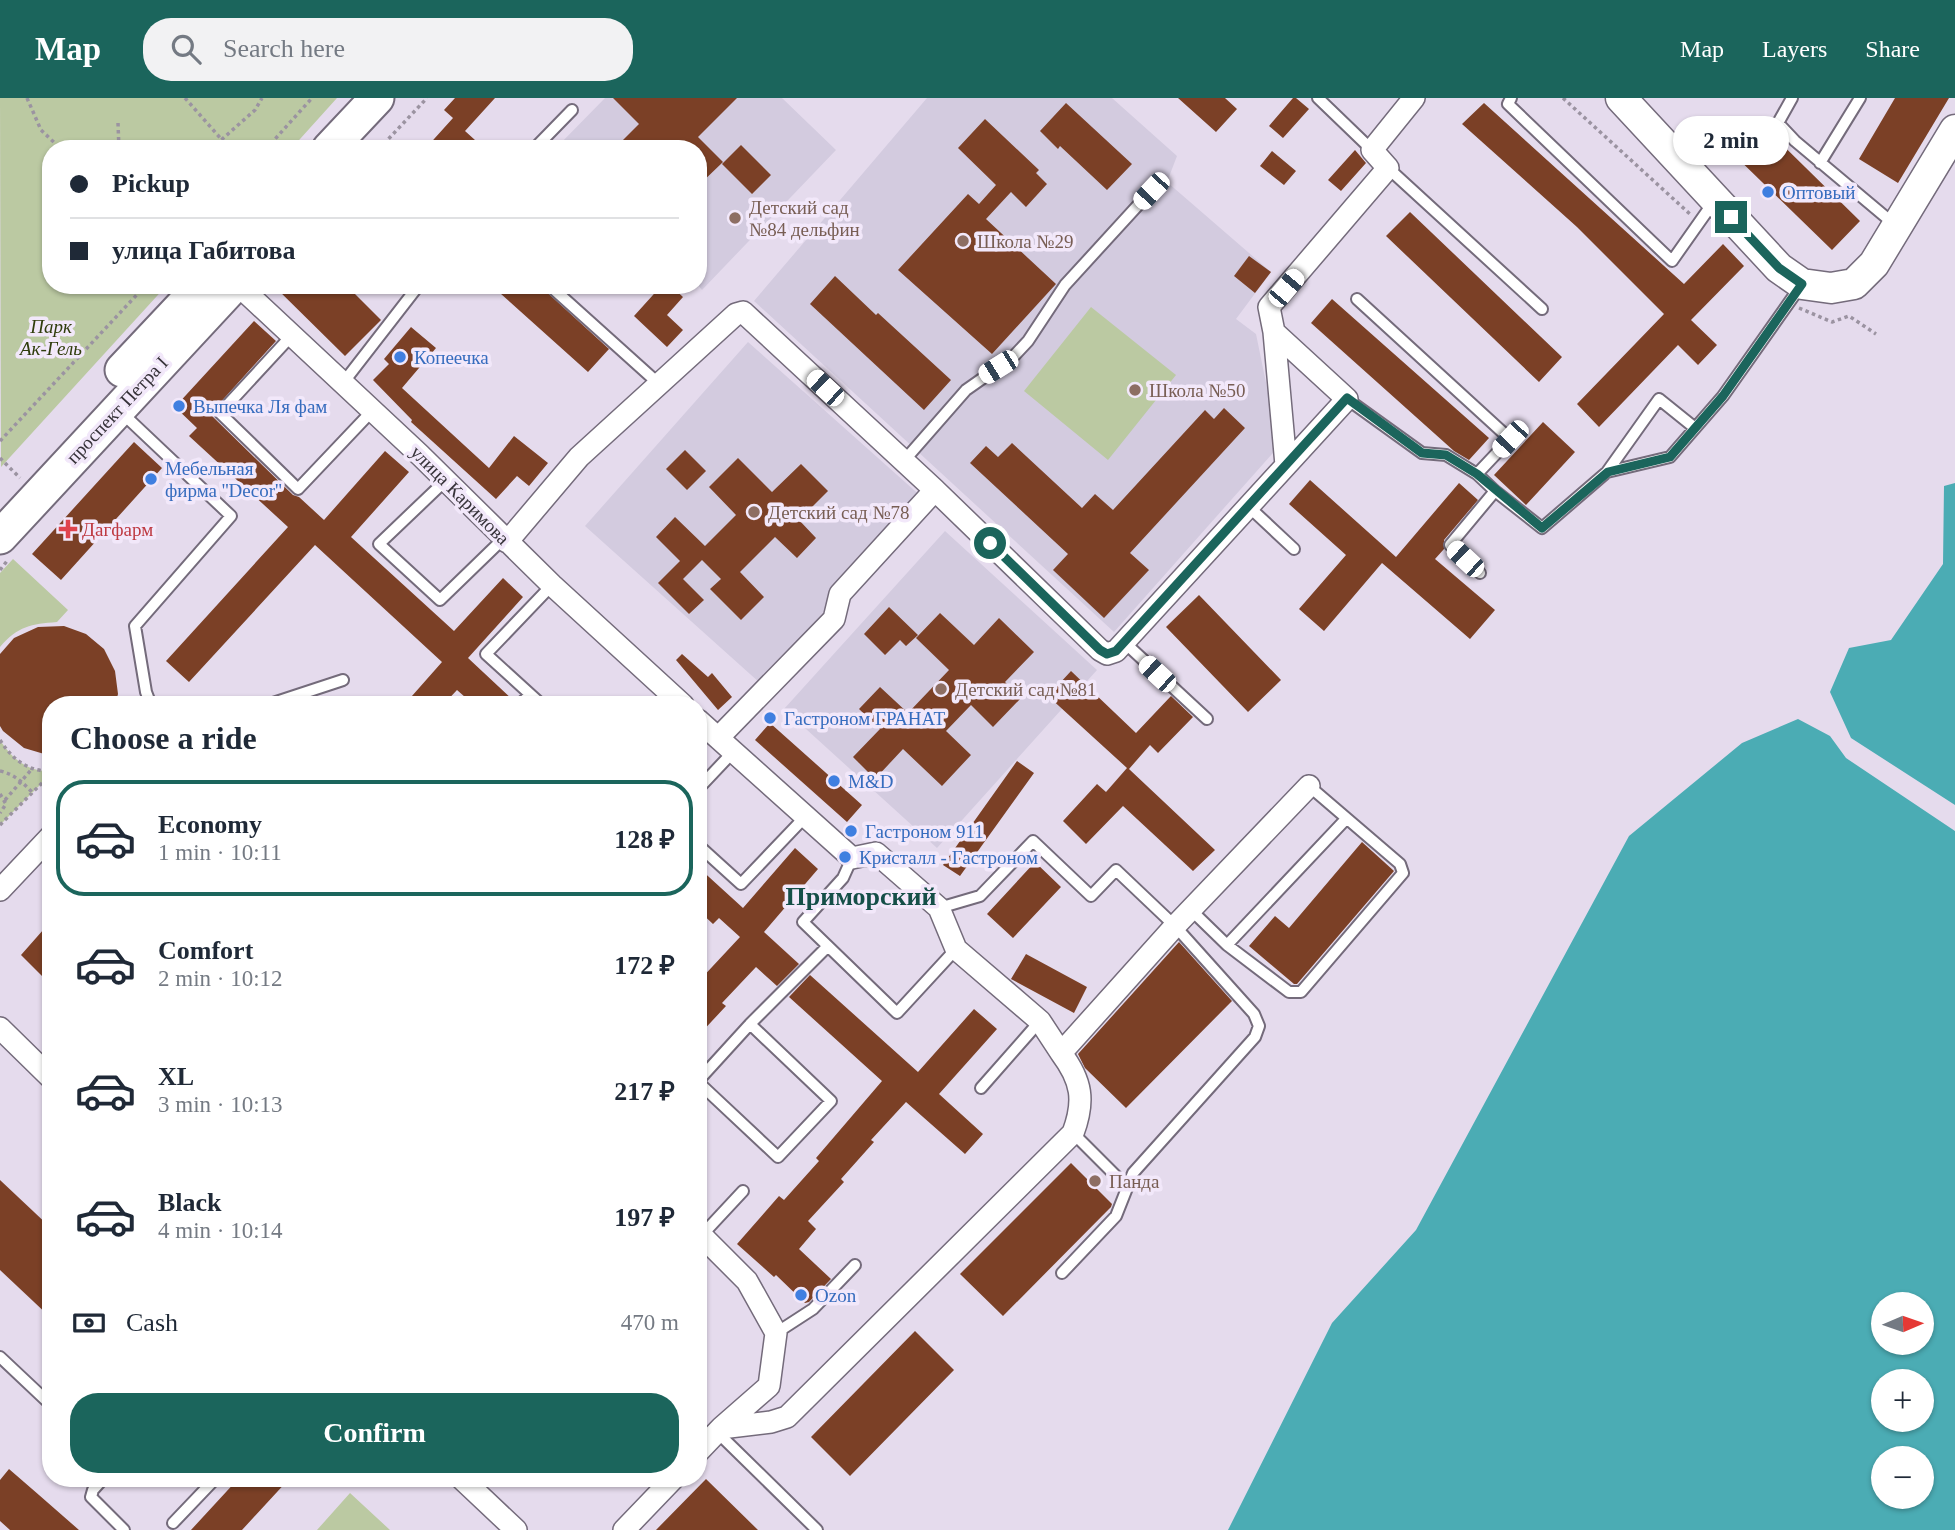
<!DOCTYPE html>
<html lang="en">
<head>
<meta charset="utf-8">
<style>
  :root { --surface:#fff; --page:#f2f2f3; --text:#1f2937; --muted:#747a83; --line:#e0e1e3; --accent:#1b655c }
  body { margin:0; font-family:Georgia,serif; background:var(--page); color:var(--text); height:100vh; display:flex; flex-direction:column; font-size:26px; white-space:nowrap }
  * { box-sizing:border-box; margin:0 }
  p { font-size:23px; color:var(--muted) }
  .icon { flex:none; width:38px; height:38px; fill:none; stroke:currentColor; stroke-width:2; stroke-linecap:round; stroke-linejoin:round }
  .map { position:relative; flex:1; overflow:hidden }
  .drawer { position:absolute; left:42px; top:598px; width:665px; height:791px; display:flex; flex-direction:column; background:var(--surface); border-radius:28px; box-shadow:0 2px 5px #0004 }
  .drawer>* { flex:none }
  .banner { position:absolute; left:42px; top:42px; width:665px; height:154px; border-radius:28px; box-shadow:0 2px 5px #0004; display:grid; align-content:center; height:154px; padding:0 28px; background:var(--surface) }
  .needle { width:46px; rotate:88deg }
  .fabs { position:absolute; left:1871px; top:1194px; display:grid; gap:14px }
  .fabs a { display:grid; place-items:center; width:63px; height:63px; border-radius:50%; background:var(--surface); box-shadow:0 2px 5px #0004; font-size:35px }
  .end { position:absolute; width:32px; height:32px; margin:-16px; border:9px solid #1b655c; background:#fff; box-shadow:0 0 0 4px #fff }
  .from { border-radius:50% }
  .bubble { position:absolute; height:49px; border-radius:24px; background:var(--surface); box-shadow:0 2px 5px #0004; font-size:23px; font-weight:700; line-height:49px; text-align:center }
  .car { position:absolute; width:21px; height:42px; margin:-21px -10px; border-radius:9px; box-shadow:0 0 5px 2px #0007; background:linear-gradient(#fff 24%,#345 0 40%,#fff 0 76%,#345 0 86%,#fff 0) }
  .banner b { display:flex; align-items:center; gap:24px; height:66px; font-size:26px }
  .banner b+b { border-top:2px solid var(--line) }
  .banner i { width:18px; height:18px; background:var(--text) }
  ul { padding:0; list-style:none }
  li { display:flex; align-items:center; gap:21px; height:116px; margin:0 14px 10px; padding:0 14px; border:4px solid transparent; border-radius:28px }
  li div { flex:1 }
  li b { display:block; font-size:26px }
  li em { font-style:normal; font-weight:700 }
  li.current { border-color:var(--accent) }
  li>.icon { width:63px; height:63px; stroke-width:1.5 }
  h2 { padding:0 28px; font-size:32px; line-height:84px }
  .pay { display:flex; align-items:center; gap:18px; height:77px; padding:0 28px; font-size:26px }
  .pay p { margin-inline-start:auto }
  .cta { display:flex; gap:14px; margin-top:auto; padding:14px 28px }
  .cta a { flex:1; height:80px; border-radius:28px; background:var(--accent); color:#fff; font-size:28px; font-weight:700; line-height:80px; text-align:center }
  header { display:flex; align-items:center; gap:42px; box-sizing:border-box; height:98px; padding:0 35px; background:var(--accent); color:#fff }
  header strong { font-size:33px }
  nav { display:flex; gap:38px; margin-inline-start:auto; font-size:24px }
  .search { width:490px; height:63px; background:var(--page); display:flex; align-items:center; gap:18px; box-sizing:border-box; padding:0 24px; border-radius:28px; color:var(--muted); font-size:26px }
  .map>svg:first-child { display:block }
  .education { fill:#d3cbdf }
  .green { fill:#bbc9a2 }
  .water { fill:#4bacb4; fill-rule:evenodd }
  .building { fill:#7b4026 }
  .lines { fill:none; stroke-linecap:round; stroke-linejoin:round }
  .lane-casing { stroke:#746b7b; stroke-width:14 }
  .street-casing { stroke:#746b7b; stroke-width:24 }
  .secondary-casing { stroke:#746b7b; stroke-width:33 }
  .primary-casing { stroke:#746b7b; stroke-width:37 }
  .path { stroke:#9b93a1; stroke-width:3.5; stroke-dasharray:3.5 3.5; stroke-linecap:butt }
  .lane { stroke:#fff; stroke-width:10 }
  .street { stroke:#fff; stroke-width:21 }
  .secondary { stroke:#fff; stroke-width:30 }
  .primary { stroke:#fff; stroke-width:33 }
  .route { stroke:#1b655c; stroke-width:9 }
  .shop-dot { fill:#3f7fe0; stroke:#f2e8fa; stroke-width:2.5 }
  .education-dot { fill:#8d6e63; stroke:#f2e8fa; stroke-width:2.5 }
  .health-dot { fill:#e0444e; stroke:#f2e8fa; stroke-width:2.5 }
  .labels { text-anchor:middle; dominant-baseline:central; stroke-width:7; stroke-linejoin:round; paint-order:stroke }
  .shop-label { font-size:19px; fill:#366cbe; stroke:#f2e8fa; text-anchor:start }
  .education-label { font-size:19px; fill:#785e54; stroke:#f2e8fa; text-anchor:start }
  .park-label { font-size:19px; font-style:italic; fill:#303d0c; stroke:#f2e8fa }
  .street-label { font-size:19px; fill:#37333a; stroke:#f2e8fa }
  .health-label { font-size:19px; fill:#be3a42; stroke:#f2e8fa; text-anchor:start }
  .district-label { font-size:26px; font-weight:bold; fill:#154f48; stroke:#f2e8fa }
</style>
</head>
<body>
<header>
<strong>Map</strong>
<div class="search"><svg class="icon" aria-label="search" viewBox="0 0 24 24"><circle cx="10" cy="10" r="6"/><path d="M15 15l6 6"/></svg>Search here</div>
<nav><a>Map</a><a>Layers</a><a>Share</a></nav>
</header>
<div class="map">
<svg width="1955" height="1432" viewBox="0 0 1955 1432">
  <rect width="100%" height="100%" fill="#e5dbed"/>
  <!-- education -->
  <path class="education" d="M605,0H782L836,52L702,192L698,187V51L556,50Z
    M927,0H1112L1177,58L1167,84L1271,174L1236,221L1256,236L1279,348L1114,534L754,203Z
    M748,244L924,401L760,585L585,428Z
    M945,433L1097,572L937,750L784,611Z"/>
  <!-- green -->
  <path class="green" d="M0,0H337L291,51H51V187H167L1,369Z
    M1091,209L1176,277L1108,362L1024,293Z
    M13,461L68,512L57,524C31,526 18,528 0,549V475Z
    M0,642C12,661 28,674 51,673V676L0,727Z
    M350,1395L390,1432H317Z"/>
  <!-- water -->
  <path class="water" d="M1955,385V707L1851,640L1830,594L1849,550L1891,542L1943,466L1944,388Z
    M1798,621L1830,638L1846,660L1955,733V1432H1228L1332,1225L1416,1132L1629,738L1742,645ZM1883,1206H1922V1244H1883ZM1883,1283H1922V1321H1883ZM1883,1360H1922V1398H1883Z"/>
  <!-- building -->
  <path class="building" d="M455,0H495L465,33L485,51H425L453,20L444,12Z
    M613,0H737L698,39L723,64L698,88V51H614L639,26Z
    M1178,0H1225L1237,11L1216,34Z
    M1293,0H1296L1309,11L1283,40L1269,28Z
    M1895,0H1949L1898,85L1859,61Z
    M1066,5L1132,66L1107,92L1060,48L1058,51L1040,33Z
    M1484,5L1684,186L1723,146L1744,168L1691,222L1717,247L1698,267L1678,247L1599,329L1577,306L1664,216L1577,129L1462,26Z
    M985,21L1039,72L1036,75L1047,86L1026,109L1011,94L986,121L1056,186L992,256L898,172L968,96L979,106L996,87L958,50Z
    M1758,23L1860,123L1832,152L1727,50Z
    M741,47L771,77L752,96L722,66Z
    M1355,52L1366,65L1341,93L1328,82Z
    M1272,53L1296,73L1284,87L1260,68Z
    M1410,114L1562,259L1539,284L1386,138Z
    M1249,158L1271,174L1255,195L1234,178Z
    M835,178L876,217L878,215L951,282L924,312L810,206Z
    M273,187H346L381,222L345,258Z
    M491,187H539L609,251L588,274Z
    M662,187H670L683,199L667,217L683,232L667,249L634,218Z
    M1332,201L1489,340L1469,362L1454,353L1311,225Z
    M254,223L276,243L210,316L293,397L299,399L324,422L385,353L409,374L351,439L454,533L503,480L523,499L468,560L513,602L511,607H474L457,592L443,607H404L442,564L315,447L189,584L166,563L288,429L189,338L197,330L175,309Z
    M411,229L436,250L402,290L489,370L514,338L548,365L529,388L517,378L496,401L411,324L412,322L373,282L389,266L384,261Z
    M1224,310L1245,330L1130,455L1149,472L1104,520L1053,472L1068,456L970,365L986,348L998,359L1012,345L1082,410L1095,396L1113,412L1205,312L1214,321Z
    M1543,324L1575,354L1526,407L1494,377Z
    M134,344L162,370L61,482L32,456Z
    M685,352L706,373L687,392L666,371Z
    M738,360L772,394L801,366L828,393L799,422L816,440L797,460L775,439L740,474L764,499L741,522L710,491L721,481L702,462L683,481L704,502L689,516L658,485L680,463L656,439L675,419L705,448L736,417L709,389Z
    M1310,382L1396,459L1459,385L1478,402L1444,442V451L1435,461L1495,512L1470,541L1382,465L1324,533L1299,511L1346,457L1289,406Z
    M1199,497L1281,582L1248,614L1166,529Z
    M889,509L918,537L906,548L900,542L885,557L864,536Z
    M940,515L974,547L999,520L1034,554L1005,584L1021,600L993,629L971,607L946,633L971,657L942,688L903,651L875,681L853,659L880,631L859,611L880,589L908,615L949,572L916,540Z
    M64,528L86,536L104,551L115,573L118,596L115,607H51V658L24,650L3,633L0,628V556L14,540L38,529Z
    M682,556L708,579L712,575L732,599L718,612L676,562Z
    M1071,573L1136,635L1171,598L1193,619L1158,655L1150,647L1129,671L1215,752L1193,773L1123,708L1086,746L1063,723L1097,686L1106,694L1127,670L1048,598Z
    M770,625L862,707L847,724L755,642Z
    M1017,663L1034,675L960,778L943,767Z
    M1362,744L1394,773L1297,886H1294L1249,848L1275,818L1289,830Z
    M795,750L818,771L764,834L799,866L777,888L756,869L722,905L726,908L698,938V884L740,839L719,820L713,826L698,812V769L743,810Z
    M1035,764L1061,789L1013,840L987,816Z
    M51,823V887L21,857Z
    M1179,844L1232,903L1126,1010L1085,970L1078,956Z
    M1026,856L1087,889L1074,915L1011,881Z
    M810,877L918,974L974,911L997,931L939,996L983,1036L965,1056L906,1004L871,1042L874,1044L841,1081L844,1084L808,1123L816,1131L799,1151L831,1181L809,1204L805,1205L776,1177L774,1179L737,1146L779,1098L784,1102L819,1063L816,1060L882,983L789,899Z
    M1071,1065L1112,1106L1111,1109L1003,1218L960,1176Z
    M0,1082L51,1130V1220L0,1172Z
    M915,1233L954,1272L850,1378L811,1339Z
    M9,1371L39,1397L79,1432H10L0,1423V1382Z
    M238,1381H289L242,1432H191Z
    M706,1381L758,1432H656Z"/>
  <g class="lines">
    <defs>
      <path id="lane" d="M1318,0L1372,52
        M1511,0L1508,6L1672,163L1715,102
        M1792,0L1778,25L1795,43L1894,126
        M534,51L572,12
        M1820,65L1860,0
        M1388,70L1542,211
        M549,187L659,286
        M293,236L220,315L298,391L373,312
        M343,285L419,187
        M1347,301L1422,355L1446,357L1477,376L1510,341L1357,201
        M121,314L231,418L135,528L146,594L151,607
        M903,364L966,292L1013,259L1028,243L1065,187L1151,93
        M1607,374L1659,301L1695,330
        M1477,376L1495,393L1450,447L1480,475
        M446,382L379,446L440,502L504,440
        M1495,393L1542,430L1607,374L1670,359L1723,298L1800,189
        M1248,408L1294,451
        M1124,544L1207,621
        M267,607L343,582
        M519,607L530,597
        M542,607L486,556L552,487
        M698,691L733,654
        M698,747L741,786L804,720
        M852,760L843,780L803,824L897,915L956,851
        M939,810L980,798L1033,743L1091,798L1116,772L1175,828L1254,916L1259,928L1255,939L1133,1075L1116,1118L1062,1175
        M1190,811L1227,847L1346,721
        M1227,847L1289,894H1301L1403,775L1400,766L1309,688
        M698,983L750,926L827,849
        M698,984L778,1059L831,1003L750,926
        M981,990L1040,923
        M1073,1035L1127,1089
        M702,1137L743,1093
        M776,1235L813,1211L855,1167
        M0,1259L51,1307
        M717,1334L817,1432
        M103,1381L93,1392L91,1399L124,1432
        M173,1425L215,1381"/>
      <path id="street" d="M238,187L420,357L552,487L683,607
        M1286,367L1274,234L1269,209L1388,70L1372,52L1414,0
        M507,444L579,359L736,216L743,214L935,392L1100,552L1107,556L1116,553L1347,301L1274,234
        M698,622L852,760L876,755L939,810L956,851L1040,923L1061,955
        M718,640L834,521L840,496L935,392
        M0,792L51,738
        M0,930L51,980
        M698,1134L747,1183L776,1235L769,1288L721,1330
        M698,1354L721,1330L771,1324L787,1319L1073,1035C1085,1003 1082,983 1061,955L1175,828L1309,688
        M462,1381L516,1432
        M624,1432L673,1381"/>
      <path id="secondary" d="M1621,0L1779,170L1802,186L1831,190L1854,186L1874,166L1955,32"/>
      <path id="primary" d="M329,51L377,0
        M122,272L202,187
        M0,439L234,187"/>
    </defs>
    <!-- lane casing -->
    <use href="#lane" class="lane-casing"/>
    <!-- street casing -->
    <use href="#street" class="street-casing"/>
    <!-- secondary casing -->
    <use href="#secondary" class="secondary-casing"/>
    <!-- primary casing -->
    <use href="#primary" class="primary-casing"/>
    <!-- path -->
    <path class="path" d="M27,0L41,32L61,51
      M185,0L230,51
      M1563,0L1691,117
      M118,25L119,51
      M211,51L255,12L262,0
      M266,51L312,0
      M379,51L427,0
      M1799,210L1832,224L1849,218L1876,236
      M0,343L146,187
      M0,360L20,380
      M0,472L7,463
      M0,642C12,661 28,674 51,673
      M0,673C14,676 22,684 32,694
      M0,696L6,706L0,715
      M5,702L31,672
      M0,727L51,676"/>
    <!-- lane -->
    <use href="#lane" class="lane"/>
    <!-- street -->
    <use href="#street" class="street"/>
    <!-- secondary -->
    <use href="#secondary" class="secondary"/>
    <!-- primary -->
    <use href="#primary" class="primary"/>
  </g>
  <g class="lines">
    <!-- route -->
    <path class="route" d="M990,445L1100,552L1107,556L1116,553L1347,300L1422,355L1446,357L1477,376L1542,430L1608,374L1670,359L1723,298L1802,186L1779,170L1731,119"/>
  </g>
  <!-- markers -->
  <g class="shop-dot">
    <circle cx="1768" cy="94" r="7"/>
    <circle cx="400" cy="259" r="7"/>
    <circle cx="179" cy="308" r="7"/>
    <circle cx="151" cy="381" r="7"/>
    <circle cx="770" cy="620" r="7"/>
    <circle cx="834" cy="683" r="7"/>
    <circle cx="851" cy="733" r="7"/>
    <circle cx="845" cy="759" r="7"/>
    <circle cx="801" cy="1197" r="7"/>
  </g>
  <g class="education-dot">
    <circle cx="735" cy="120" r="7"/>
    <circle cx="963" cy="143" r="7"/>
    <circle cx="1135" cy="292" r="7"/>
    <circle cx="754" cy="414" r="7"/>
    <circle cx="941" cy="591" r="7"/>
    <circle cx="1095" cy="1083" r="7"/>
  </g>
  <path class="health-dot" d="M64.5 420.5h7v7h7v7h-7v7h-7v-7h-7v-7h7z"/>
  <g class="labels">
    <!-- shop labels -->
    <g class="shop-label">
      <text x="1782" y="94">Оптовый</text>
      <text x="414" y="259">Копеечка</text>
      <text x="193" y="308">Выпечка Ля фам</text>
      <text x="165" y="370">Мебельная<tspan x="165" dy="22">фирма ''Decor''</tspan></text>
      <text x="784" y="620">Гастроном ГРАНАТ</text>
      <text x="848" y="683">M&amp;D</text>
      <text x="865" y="733">Гастроном 911</text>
      <text x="859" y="759">Кристалл - Гастроном</text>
      <text x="815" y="1197">Ozon</text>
    </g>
    <!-- education labels -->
    <g class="education-label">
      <text x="749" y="109">Детский сад<tspan x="749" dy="22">№84 дельфин</tspan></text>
      <text x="977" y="143">Школа №29</text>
      <text x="1149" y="292">Школа №50</text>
      <text x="768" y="414">Детский сад №78</text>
      <text x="955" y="591">Детский сад №81</text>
      <text x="1109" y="1083">Панда</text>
    </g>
    <!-- park labels -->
    <g class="park-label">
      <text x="51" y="228">Парк<tspan x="51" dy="22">Ак-Гель</tspan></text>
    </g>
    <!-- street labels -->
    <g class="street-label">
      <text transform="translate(117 312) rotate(-47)">проспект Петра I</text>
      <text transform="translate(460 397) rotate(45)">улица Каримова</text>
    </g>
    <!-- health labels -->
    <g class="health-label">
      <text x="82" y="431">Дагфарм</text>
    </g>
    <!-- district labels -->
    <g class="district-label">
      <text x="861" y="798">Приморский</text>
    </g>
  </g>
</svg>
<div class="fabs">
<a><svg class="needle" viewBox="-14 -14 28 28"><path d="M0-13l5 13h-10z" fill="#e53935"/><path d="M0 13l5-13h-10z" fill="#747a83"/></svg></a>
<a>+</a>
<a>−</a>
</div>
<i class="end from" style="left:990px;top:445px"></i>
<i class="end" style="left:1731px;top:119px"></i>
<div class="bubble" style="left:1673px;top:18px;width:116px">2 min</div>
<i class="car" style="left:1151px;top:93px;rotate:223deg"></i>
<i class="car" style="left:1286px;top:190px;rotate:40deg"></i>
<i class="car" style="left:998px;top:269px;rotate:238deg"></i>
<i class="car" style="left:825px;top:290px;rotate:313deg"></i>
<i class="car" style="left:1510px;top:341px;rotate:223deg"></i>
<i class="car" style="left:1465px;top:461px;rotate:313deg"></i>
<i class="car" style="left:1157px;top:576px;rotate:313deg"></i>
<div class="banner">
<b><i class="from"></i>Pickup</b>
<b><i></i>улица Габитова</b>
</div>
<section class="drawer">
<h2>Choose a ride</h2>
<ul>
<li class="current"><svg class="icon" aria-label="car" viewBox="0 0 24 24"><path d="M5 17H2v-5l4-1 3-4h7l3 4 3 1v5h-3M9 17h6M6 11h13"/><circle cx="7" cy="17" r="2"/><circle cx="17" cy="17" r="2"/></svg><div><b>Economy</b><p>1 min · 10:11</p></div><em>128 ₽</em></li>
<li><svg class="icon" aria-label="car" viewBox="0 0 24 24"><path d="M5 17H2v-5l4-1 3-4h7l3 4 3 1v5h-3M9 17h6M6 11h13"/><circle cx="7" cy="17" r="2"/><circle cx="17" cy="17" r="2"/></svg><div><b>Comfort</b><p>2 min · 10:12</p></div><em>172 ₽</em></li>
<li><svg class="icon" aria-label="car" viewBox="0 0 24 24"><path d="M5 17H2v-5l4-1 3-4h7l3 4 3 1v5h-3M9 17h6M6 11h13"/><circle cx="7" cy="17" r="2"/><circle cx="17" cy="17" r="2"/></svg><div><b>XL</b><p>3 min · 10:13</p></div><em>217 ₽</em></li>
<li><svg class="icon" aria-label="car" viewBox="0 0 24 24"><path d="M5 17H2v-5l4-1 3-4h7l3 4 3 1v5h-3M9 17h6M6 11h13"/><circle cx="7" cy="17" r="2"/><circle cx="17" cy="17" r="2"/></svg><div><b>Black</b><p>4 min · 10:14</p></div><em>197 ₽</em></li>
</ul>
<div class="pay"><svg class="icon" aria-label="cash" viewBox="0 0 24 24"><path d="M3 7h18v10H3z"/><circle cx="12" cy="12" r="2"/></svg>Cash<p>470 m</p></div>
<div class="cta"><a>Confirm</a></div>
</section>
</div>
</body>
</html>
